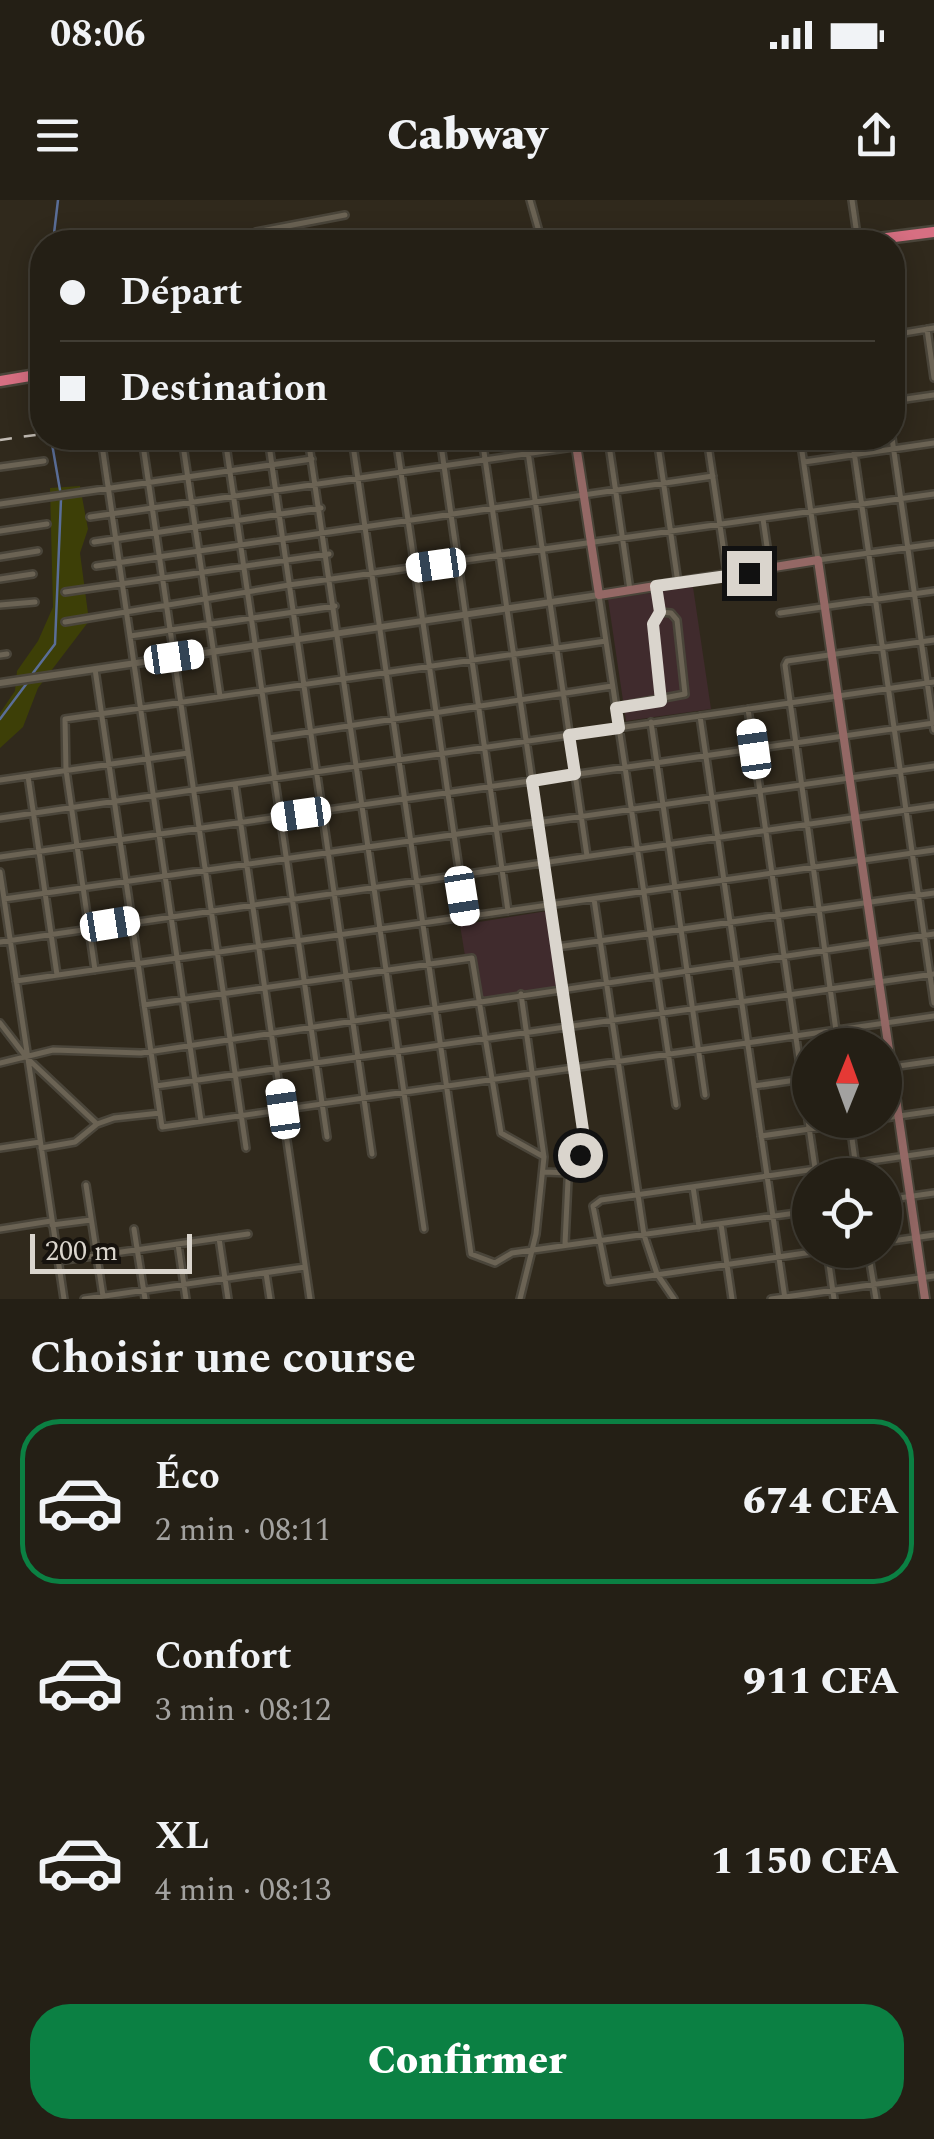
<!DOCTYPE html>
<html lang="fr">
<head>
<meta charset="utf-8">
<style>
  :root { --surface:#241f15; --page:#302c22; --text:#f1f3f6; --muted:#a3a2a0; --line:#413d34; --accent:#0b8043 }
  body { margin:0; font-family:Spectral,serif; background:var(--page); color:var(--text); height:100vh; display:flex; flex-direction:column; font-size:38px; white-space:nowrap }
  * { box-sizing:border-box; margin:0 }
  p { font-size:32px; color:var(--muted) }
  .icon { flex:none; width:55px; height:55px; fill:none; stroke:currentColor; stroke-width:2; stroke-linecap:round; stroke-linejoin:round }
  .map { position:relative; height:1099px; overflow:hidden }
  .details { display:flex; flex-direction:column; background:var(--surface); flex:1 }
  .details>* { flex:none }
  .hud { position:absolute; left:30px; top:30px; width:875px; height:220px; border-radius:40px; box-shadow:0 5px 25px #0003,0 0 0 2px var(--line); display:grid; align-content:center; height:220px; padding:0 30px; background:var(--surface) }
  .needle { width:65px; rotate:1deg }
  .buttons { position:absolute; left:792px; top:828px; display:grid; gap:20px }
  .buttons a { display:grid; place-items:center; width:110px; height:110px; border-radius:50%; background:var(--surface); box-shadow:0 5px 25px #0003,0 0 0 2px var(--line); font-size:50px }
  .scale { position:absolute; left:30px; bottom:25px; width:162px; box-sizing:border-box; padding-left:10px; border:5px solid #dad5cd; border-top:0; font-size:28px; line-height:35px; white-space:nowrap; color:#dad5cd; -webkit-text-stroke:8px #16120d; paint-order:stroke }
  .end { position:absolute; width:45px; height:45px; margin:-22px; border:12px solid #dad5cd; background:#111; box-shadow:0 0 0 5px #111 }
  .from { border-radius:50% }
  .car { position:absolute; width:30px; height:60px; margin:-30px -15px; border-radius:12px; box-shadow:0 0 8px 2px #0007; background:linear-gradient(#fff 24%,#345 0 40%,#fff 0 76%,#345 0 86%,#fff 0) }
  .hud b { display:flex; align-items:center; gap:35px; height:95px; font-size:38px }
  .hud b+b { border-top:2px solid var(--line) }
  .hud i { width:25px; height:25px; background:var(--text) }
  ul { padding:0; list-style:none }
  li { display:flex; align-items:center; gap:30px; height:165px; margin:0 20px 15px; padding:0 10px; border:5px solid transparent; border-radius:40px }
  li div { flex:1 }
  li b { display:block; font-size:38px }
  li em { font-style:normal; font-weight:800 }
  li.current { border-color:var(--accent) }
  li>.icon { width:90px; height:90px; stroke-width:1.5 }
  h2 { padding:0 30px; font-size:45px; line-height:120px }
  .button { display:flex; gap:20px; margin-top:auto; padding:20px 30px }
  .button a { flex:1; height:115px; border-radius:40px; background:var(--accent); color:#fff; font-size:40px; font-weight:800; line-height:115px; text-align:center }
  .status { display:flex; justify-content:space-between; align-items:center; height:70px; padding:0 50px; background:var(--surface); direction:ltr }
  .status svg { height:28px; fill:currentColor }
  header { display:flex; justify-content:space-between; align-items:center; height:130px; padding:0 30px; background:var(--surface); font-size:45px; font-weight:800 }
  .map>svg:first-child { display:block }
  .commercial { fill:#402b2d }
  .green { fill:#3d3f07 }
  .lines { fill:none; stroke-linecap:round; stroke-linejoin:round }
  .stream { stroke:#5a6e98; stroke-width:2.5 }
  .minor-casing { stroke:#4a453a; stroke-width:10 }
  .tertiary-casing { stroke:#4a453a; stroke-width:11 }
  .secondary-casing { stroke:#4a453a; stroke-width:12 }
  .trunk-casing { stroke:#4a453a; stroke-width:15 }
  .minor { stroke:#6b6354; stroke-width:5 }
  .tertiary { stroke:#6b6354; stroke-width:6 }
  .secondary { stroke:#946865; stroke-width:8 }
  .trunk { stroke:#d76f82; stroke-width:10 }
  .rail { stroke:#c2bcb4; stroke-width:2.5; stroke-dasharray:12 12; stroke-linecap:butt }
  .route { stroke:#dad5cd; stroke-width:12 }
</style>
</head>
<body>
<div class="status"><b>08:06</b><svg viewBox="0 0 49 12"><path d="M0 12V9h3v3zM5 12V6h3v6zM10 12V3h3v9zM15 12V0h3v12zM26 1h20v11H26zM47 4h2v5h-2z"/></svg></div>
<header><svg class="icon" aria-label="menu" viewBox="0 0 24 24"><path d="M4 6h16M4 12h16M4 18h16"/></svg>Cabway<svg class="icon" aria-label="share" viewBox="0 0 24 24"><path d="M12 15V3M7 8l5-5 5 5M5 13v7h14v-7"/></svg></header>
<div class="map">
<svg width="934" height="1099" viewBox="0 0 934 1099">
  <rect width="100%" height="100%" fill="#30291c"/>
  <!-- commercial -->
  <path class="commercial" d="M693,387L711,509L626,521L608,399Z
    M547,711L559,787L480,800L473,760L466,762L460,725Z"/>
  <!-- green -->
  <path class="green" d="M80,286L88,329L80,353L89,421L38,488L23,527L0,548V513L15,491L17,471L38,441L53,407L50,288Z"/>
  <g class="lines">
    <!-- stream -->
    <path class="stream" d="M53,42L58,0
      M42,154V155
      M51,238L60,290
      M33,473L55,444L61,299
      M0,519L27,483"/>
    <defs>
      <path id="minor" d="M530,0L542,42
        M852,0L858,42
        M246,42L256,32L345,15
        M927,129L934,178
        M892,135L934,128
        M892,201L934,195
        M142,238L246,948
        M182,238L220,496
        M225,238L327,937
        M268,238L372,954
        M308,238L424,1029
        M352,238L471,1054L495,1063L512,1053L810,1011
        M396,238L466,717
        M440,238L508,711
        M482,238L585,944L568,980L565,1044
        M526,238L587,656
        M608,238L630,390
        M657,238L678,383
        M707,238L727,373
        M800,238L818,360L934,344
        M852,238L934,803
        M892,238L934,530
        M103,252L201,921
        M804,262L934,243
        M0,267L44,261
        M0,304L312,259
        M90,317L636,238
        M763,319L770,367
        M0,331L47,324
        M94,342L321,308
        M0,357L38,351
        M96,366L713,276
        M0,379L33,374
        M656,387L660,412L653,424L661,501
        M65,392L329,354
        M599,395L676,905
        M0,405L35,402
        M780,413L934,391
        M65,422L289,385L934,294
        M130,436L335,406
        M0,455L7,454
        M95,469L162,927L934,816
        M616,507L685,494L677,420L671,413L660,412
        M748,509L816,975
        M700,516L785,1099
        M651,522L705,895
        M269,538L612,486
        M28,576L57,775
        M0,580L188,553
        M235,584L310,1099
        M0,618L934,482
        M0,657L934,523
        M0,672L64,1099
        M4,699L934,566
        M594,699L644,1035L657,1074L674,1099
        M0,742L934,606
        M557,747L934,693
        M95,770L66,570L65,519L606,441
        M16,781L934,650
        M144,805L472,758L501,933L544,957
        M0,823L27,858L97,924
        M838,845L785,465L787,461L934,440
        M0,863L53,850L141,853L934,734
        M885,868L934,861
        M156,886L934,774
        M754,886L810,878
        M885,918L934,911
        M850,924L857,975
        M761,936L872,920
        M0,948L40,942
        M41,948L75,942L97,924L114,918L160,913
        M544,972L570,973
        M86,985L103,1096
        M693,987L699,1027
        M885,1000L934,993
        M721,1024L732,1099
        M52,1025L91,1020
        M0,1029L51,1021
        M134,1029L145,1099
        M219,1038L228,1099
        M885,1042L934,1035
        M178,1044L186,1099
        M826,1050L608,1082L593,1006L601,1000L934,952
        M827,1050L834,1099
        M868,1050L876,1099
        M58,1061L248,1034
        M266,1073L270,1099
        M84,1099L305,1067
        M520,1099L536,1034L544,957L521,794
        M771,1099L934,1076"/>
      <path id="tertiary" d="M0,483L599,395"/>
      <path id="secondary" d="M575,238L599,395L818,360L925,1099"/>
      <path id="trunk" d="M855,42L934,32
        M0,181L42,174"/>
    </defs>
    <!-- minor casing -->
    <use href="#minor" class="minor-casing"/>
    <!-- tertiary casing -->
    <use href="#tertiary" class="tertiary-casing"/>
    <!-- secondary casing -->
    <use href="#secondary" class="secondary-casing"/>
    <!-- trunk casing -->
    <use href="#trunk" class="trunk-casing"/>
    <!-- minor -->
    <use href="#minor" class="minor"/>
    <!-- tertiary -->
    <use href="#tertiary" class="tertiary"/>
    <!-- secondary -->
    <use href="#secondary" class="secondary"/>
    <!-- trunk -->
    <use href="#trunk" class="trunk"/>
    <!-- rail -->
    <path class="rail" d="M0,240L42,234"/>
  </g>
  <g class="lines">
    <!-- route -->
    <path class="route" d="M580,955L585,944L532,581L575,574L569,535L619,528L616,508L661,501L653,424L660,412L656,386L749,373"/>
  </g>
</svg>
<div class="buttons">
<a><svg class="needle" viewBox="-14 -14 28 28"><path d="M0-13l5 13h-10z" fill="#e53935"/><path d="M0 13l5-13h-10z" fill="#a3a2a0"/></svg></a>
<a><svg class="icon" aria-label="locate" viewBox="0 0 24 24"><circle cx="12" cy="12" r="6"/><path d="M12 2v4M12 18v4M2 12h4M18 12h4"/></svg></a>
</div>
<div class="scale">200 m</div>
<i class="end from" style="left:580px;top:955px"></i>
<i class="end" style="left:749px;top:373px"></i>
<i class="car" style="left:436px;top:365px;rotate:262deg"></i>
<i class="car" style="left:174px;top:457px;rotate:82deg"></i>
<i class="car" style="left:754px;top:549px;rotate:352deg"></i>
<i class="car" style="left:301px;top:614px;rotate:262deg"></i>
<i class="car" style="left:462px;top:696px;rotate:171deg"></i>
<i class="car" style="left:110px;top:724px;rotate:81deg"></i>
<i class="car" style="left:283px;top:909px;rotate:352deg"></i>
<div class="hud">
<b><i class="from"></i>Départ</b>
<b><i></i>Destination</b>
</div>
</div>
<section class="details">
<h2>Choisir une course</h2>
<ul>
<li class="current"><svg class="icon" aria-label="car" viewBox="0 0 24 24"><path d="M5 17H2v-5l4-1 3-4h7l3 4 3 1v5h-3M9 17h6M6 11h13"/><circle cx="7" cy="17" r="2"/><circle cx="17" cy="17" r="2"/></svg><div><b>Éco</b><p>2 min · 08:11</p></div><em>674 CFA</em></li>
<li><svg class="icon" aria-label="car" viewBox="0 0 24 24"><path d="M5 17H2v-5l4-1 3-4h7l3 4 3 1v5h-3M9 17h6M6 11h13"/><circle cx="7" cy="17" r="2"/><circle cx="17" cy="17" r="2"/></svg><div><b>Confort</b><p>3 min · 08:12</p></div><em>911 CFA</em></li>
<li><svg class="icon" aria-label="car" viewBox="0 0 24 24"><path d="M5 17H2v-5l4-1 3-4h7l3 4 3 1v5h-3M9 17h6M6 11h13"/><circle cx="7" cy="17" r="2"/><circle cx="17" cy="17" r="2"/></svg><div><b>XL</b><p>4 min · 08:13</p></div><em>1 150 CFA</em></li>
</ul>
<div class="button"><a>Confirmer</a></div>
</section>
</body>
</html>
